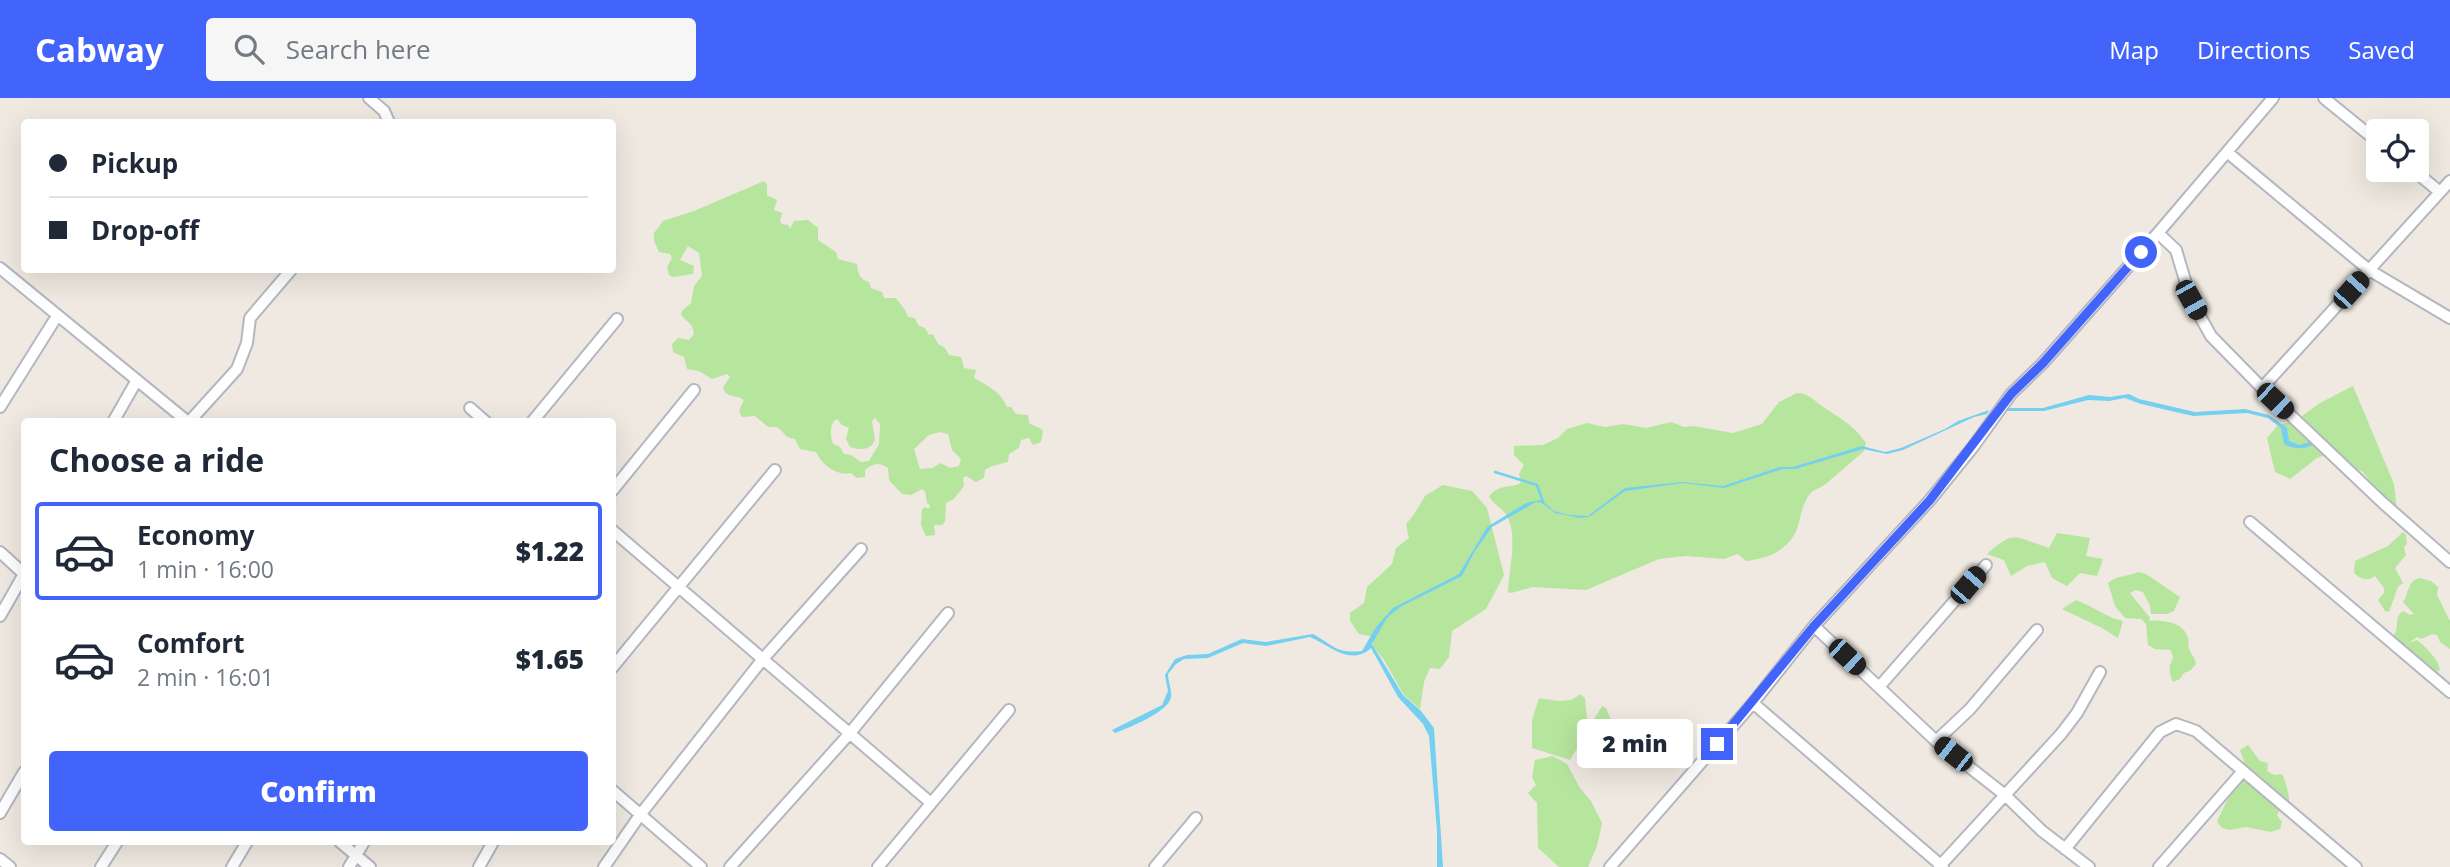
<!DOCTYPE html>
<html lang="en">
<head>
<meta charset="utf-8">
<style>
  :root { --surface:#fff; --page:#f6f6f7; --text:#1f2937; --muted:#747a83; --line:#e0e1e3; --accent:#4264fb }
  body { margin:0; font-family:"Open Sans",sans-serif; background:var(--page); color:var(--text); height:100vh; display:flex; flex-direction:column; font-size:26px; white-space:nowrap }
  * { box-sizing:border-box; margin:0 }
  p { font-size:23px; color:var(--muted) }
  .icon { flex:none; width:38px; height:38px; fill:none; stroke:currentColor; stroke-width:2; stroke-linecap:round; stroke-linejoin:round }
  .map { position:relative; flex:1; overflow:hidden }
  .panel { position:absolute; left:21px; top:320px; width:595px; height:427px; display:flex; flex-direction:column; background:var(--surface); border-radius:7px; box-shadow:0 7px 28px #0002 }
  .panel>* { flex:none }
  .banner { position:absolute; left:21px; top:21px; width:595px; height:154px; border-radius:7px; box-shadow:0 7px 28px #0002; display:grid; align-content:center; height:154px; padding:0 28px; background:var(--surface) }
  .fabs { position:absolute; left:2366px; top:21px; display:grid; gap:14px }
  .fabs a { display:grid; place-items:center; width:63px; height:63px; border-radius:7px; background:var(--surface); box-shadow:0 7px 28px #0002; font-size:35px }
  .end { position:absolute; width:32px; height:32px; margin:-16px; border:9px solid #4264fb; background:#fff; box-shadow:0 0 0 4px #fff }
  .from { border-radius:50% }
  .bubble { position:absolute; height:49px; border-radius:7px; background:var(--surface); box-shadow:0 7px 28px #0002; font-size:23px; font-weight:800; line-height:49px; text-align:center }
  .car { position:absolute; width:21px; height:42px; margin:-21px -10px; border-radius:9px; box-shadow:0 0 5px 2px #0007; background:linear-gradient(#222 24%,#8ab4d8 0 40%,#222 0 76%,#8ab4d8 0 86%,#222 0) }
  .banner b { display:flex; align-items:center; gap:24px; height:66px; font-size:26px }
  .banner b+b { border-top:2px solid var(--line) }
  .banner i { width:18px; height:18px; background:var(--text) }
  ul { padding:0; list-style:none }
  li { display:flex; align-items:center; gap:21px; height:98px; margin:0 14px 10px; padding:0 14px; border:4px solid transparent; border-radius:7px }
  li div { flex:1 }
  li b { display:block; font-size:26px }
  li em { font-style:normal; font-weight:800 }
  li.on { border-color:var(--accent) }
  li>.icon { width:63px; height:63px; stroke-width:1.5 }
  h2 { padding:0 28px; font-size:32px; line-height:84px }
  .cta { display:flex; gap:14px; margin-top:auto; padding:14px 28px }
  .cta a { flex:1; height:80px; border-radius:7px; background:var(--accent); color:#fff; font-size:28px; font-weight:800; line-height:80px; text-align:center }
  header { display:flex; align-items:center; gap:42px; box-sizing:border-box; height:98px; padding:0 35px; background:var(--accent); color:#fff }
  header strong { font-size:33px }
  nav { display:flex; gap:38px; margin-inline-start:auto; font-size:24px }
  .search { width:490px; height:63px; background:var(--page); display:flex; align-items:center; gap:18px; box-sizing:border-box; padding:0 24px; border-radius:7px; color:var(--muted); font-size:26px }
  .map>svg:first-child { display:block }
  .green { fill:#b6e59e; fill-rule:evenodd }
  .water { fill:#75cff0 }
  .lines { fill:none; stroke-linecap:round; stroke-linejoin:round }
  .stream { stroke:#75cff0; stroke-width:2.5 }
  .street-casing { stroke:#b4b7c1; stroke-width:14 }
  .street { stroke:#fff; stroke-width:10 }
  .route { stroke:#4264fb; stroke-width:9 }
</style>
</head>
<body>
<header>
<strong>Cabway</strong>
<div class="search"><svg class="icon" aria-label="search" viewBox="0 0 24 24"><circle cx="10" cy="10" r="6"/><path d="M15 15l6 6"/></svg>Search here</div>
<nav><a>Map</a><a>Directions</a><a>Saved</a></nav>
</header>
<div class="map">
<svg width="2450" height="769" viewBox="0 0 2450 769">
  <rect width="100%" height="100%" fill="#efe9e1"/>
  <!-- green -->
  <path class="green" d="M764,83L767,86V97L777,102L774,112L782,115L780,123L782,126L788,127L790,131L794,123L808,122L818,130V142L836,154L838,161L857,166C858,175 859,181 869,184L871,190L882,194L884,200H896L905,212L908,219L915,220L918,227L925,230L929,237L933,236L938,246L945,250L949,257L961,259L964,270L976,272L974,280C988,288 1001,294 1007,309H1011L1016,316L1028,317L1029,325L1043,332L1041,344L1033,347L1029,340L1021,342L1019,350L1009,356L1008,364L992,368L985,372L984,380L976,384L966,378L963,380L964,388L954,401L946,405L945,424L942,427H934L935,437L926,438L921,427L922,411L925,409L929,411L930,407L927,405L925,393L922,391L911,397L902,396L889,382L888,370C879,363 872,366 865,372V379L857,380L851,375C836,378 822,367 816,354L800,351L795,341L787,339C779,330 779,328 768,329L755,318L742,319L739,313L744,302C736,296 726,301 723,289L730,279L727,276L712,281L699,273L687,271L684,259L673,254L672,246L678,240L689,242L694,236L692,228L681,217L682,213L691,205L694,188L702,178L699,155L688,148L680,162L694,168L693,176L673,179L669,177L667,169L672,160L670,156L659,154L654,143V135L663,123L694,113ZM875,320L880,326L879,346L869,363L861,364L851,357L844,356L840,349L833,346C830,338 829,325 837,321L842,327L849,330L846,341L850,349C859,352 871,353 875,342L872,323ZM940,334L948,336L952,352L961,361L959,368L950,370L940,365L933,370L920,371L914,351L929,337Z
    M2353,288L2394,386L2397,413L2384,401L2363,374L2346,366L2333,354L2317,360L2290,381L2275,374L2267,340L2278,327L2296,323L2310,330L2302,318L2320,305Z
    M1797,295C1810,296 1813,302 1822,308C1839,320 1854,327 1866,345L1864,353C1852,364 1839,374 1827,385C1821,390 1813,391 1809,397C1802,407 1801,418 1798,428C1790,452 1769,460 1746,463L1738,456L1724,461L1686,458L1659,461L1586,492L1533,489L1511,495L1508,494C1509,472 1518,437 1507,418C1503,410 1493,407 1489,398C1501,385 1509,391 1521,385L1519,376L1524,367L1514,357V348L1543,347L1558,340L1567,331L1587,325L1605,329L1623,326L1646,330L1671,324L1684,329L1693,328L1733,335L1762,326L1779,304Z
    M1443,387L1472,393L1487,410L1504,477L1486,511L1452,533L1449,559L1440,571L1430,570L1424,584L1420,611L1404,597L1384,562L1373,548L1374,539L1359,536L1350,523V515L1364,505L1367,489L1392,466L1396,450L1409,440L1406,426L1413,418L1425,398Z
    M2403,434L2406,437L2407,446L2404,449L2406,457L2395,470L2403,485L2398,489L2389,514L2385,513L2378,502L2384,495V490L2375,478C2366,484 2361,481 2354,475L2355,463L2388,448Z
    M2057,435L2090,440L2086,458L2103,461L2097,478L2080,475L2067,488L2052,480L2045,464L2027,468L2011,478L2004,462L1987,456C2015,430 2016,440 2049,450Z
    M2138,474L2146,476L2180,499L2174,513L2167,516H2151L2150,508L2143,494L2136,492L2130,495L2150,520L2149,523C2163,522 2183,523 2188,540C2189,543 2188,548 2189,551C2192,558 2195,559 2196,566L2191,572L2184,575L2180,581L2173,584C2169,575 2168,569 2173,560L2171,552L2155,551L2148,547L2146,526L2141,521L2125,520L2115,508L2108,485C2117,477 2128,479 2138,474Z
    M2419,480L2431,483L2438,489L2437,497L2450,523V551L2440,544L2437,537L2432,536L2421,541L2417,539L2409,545L2417,542C2426,549 2439,562 2440,572L2432,576L2428,568L2414,564L2403,554L2408,546L2404,549L2392,541C2393,538 2395,535 2396,533C2399,524 2394,520 2403,513L2410,517L2414,516L2403,504C2409,496 2407,483 2419,480Z
    M2076,502C2093,508 2105,519 2123,523L2118,540L2102,530L2062,511Z
    M1580,596L1585,600L1588,632L1570,662L1532,650V622L1539,600C1553,602 1569,607 1580,596Z
    M1602,608L1606,610L1611,622L1619,624L1618,637L1629,644L1631,648L1617,650L1612,643L1607,644L1604,628L1595,625L1594,621Z
    M2248,647L2260,663L2268,665L2267,673L2274,677L2282,676C2286,685 2290,697 2289,707L2281,710L2277,717L2282,724L2280,731L2271,734L2246,729L2229,732L2222,730L2217,723C2222,714 2225,705 2231,697C2244,676 2250,678 2240,652Z
    M1553,658L1567,666L1580,690L1591,703L1602,725L1597,748L1588,769H1559L1538,750L1537,705L1528,695L1536,687L1532,679L1535,662Z"/>
  <!-- water -->
  <path class="water" d="M2129,296L2139,301L2195,314L2245,311L2269,317L2287,330L2289,343L2299,347L2314,343L2316,346C2303,351 2297,352 2284,346L2281,330L2268,320L2247,315L2193,318L2141,306L2125,300L2109,303L2088,302L2044,313H2002L2004,310H2043L2089,297L2110,299Z
    M1989,312L1987,316L1974,319L1903,352L1887,356L1863,351L1795,371H1782L1724,390L1683,385L1625,393L1589,419L1580,420L1555,415L1542,405L1536,404L1492,429L1475,453L1462,478L1400,509L1387,520L1372,546L1403,597L1421,613L1434,630L1443,769H1437V733L1429,638L1423,626L1398,599L1371,550C1351,569 1329,547 1310,539L1266,548L1243,545L1208,560L1184,561L1176,566L1168,576C1168,584 1172,591 1171,599C1169,614 1128,630 1115,635L1112,632L1162,607L1168,593L1165,577L1175,561L1187,557L1208,556L1242,541L1266,544L1313,536C1333,547 1336,556 1362,553L1376,529L1393,510L1459,476L1487,429L1526,405L1541,402L1554,413L1569,417L1588,418L1625,390L1682,384L1723,388L1780,369H1793L1862,348L1885,354L1901,350L1945,331L1958,323Z"/>
  <g class="lines">
    <!-- stream -->
    <path class="stream" d="M1495,374L1537,387L1543,404"/>
    <defs>
      <path id="street" d="M369,0L384,13L389,24
        M2324,0L2378,44
        M2227,54L2369,172L2450,220
        M2413,72L2440,94
        M2158,135L2176,152L2191,202L2211,238L2262,290L2383,405L2450,464
        M0,170L188,324
        M2262,290L2450,83
        M0,309L57,218
        M470,310L486,324
        M113,324L137,282
        M189,324L237,271L247,245L250,220L291,172
        M532,324L617,221
        M612,393L694,292
        M2250,424L2450,594
        M612,432L931,705
        M0,454L24,476
        M0,518L24,476
        M1814,528L1936,643L2005,697L2042,733L2089,769
        M612,570L775,372
        M1879,589L1986,467
        M1753,605L1943,769
        M1936,643L1970,611L2037,532
        M612,692L701,769
        M0,715L24,674
        M340,744L370,769
        M2065,751L2160,634L2176,626L2196,633L2356,769
        M0,761L10,769
        M101,769L117,744
        M232,769L247,744
        M349,769L364,744
        M479,769L493,744
        M604,769L640,717L762,562L861,451
        M730,769L850,635L948,515
        M878,769L1009,612
        M1155,769L1196,720
        M1610,769L1753,605L1814,528L1930,402L1973,349L2011,296L2043,265L2158,135L2273,0
        M1939,769L2061,636L2077,615L2100,574
        M2159,769L2243,673"/>
    </defs>
    <!-- street casing -->
    <use href="#street" class="street-casing"/>
    <!-- street -->
    <use href="#street" class="street"/>
  </g>
  <g class="lines">
    <!-- route -->
    <path class="route" d="M1717,646L1814,528L1930,402L2011,296L2043,265L2141,154"/>
  </g>
</svg>
<div class="fabs">
<a><svg class="icon" aria-label="locate" viewBox="0 0 24 24"><circle cx="12" cy="12" r="6"/><path d="M12 2v4M12 18v4M2 12h4M18 12h4"/></svg></a>
</div>
<i class="end from" style="left:2141px;top:154px"></i>
<i class="end" style="left:1717px;top:646px"></i>
<div class="bubble" style="left:1577px;top:621px;width:116px">2 min</div>
<i class="car" style="left:2351px;top:192px;rotate:42deg"></i>
<i class="car" style="left:2191px;top:202px;rotate:151deg"></i>
<i class="car" style="left:2275px;top:303px;rotate:133deg"></i>
<i class="car" style="left:1968px;top:487px;rotate:41deg"></i>
<i class="car" style="left:1847px;top:559px;rotate:133deg"></i>
<i class="car" style="left:1953px;top:656px;rotate:308deg"></i>
<div class="banner">
<b><i class="from"></i>Pickup</b>
<b><i></i>Drop-off</b>
</div>
<section class="panel">
<h2>Choose a ride</h2>
<ul>
<li class="on"><svg class="icon" aria-label="car" viewBox="0 0 24 24"><path d="M5 17H2v-5l4-1 3-4h7l3 4 3 1v5h-3M9 17h6M6 11h13"/><circle cx="7" cy="17" r="2"/><circle cx="17" cy="17" r="2"/></svg><div><b>Economy</b><p>1 min · 16:00</p></div><em>$1.22</em></li>
<li><svg class="icon" aria-label="car" viewBox="0 0 24 24"><path d="M5 17H2v-5l4-1 3-4h7l3 4 3 1v5h-3M9 17h6M6 11h13"/><circle cx="7" cy="17" r="2"/><circle cx="17" cy="17" r="2"/></svg><div><b>Comfort</b><p>2 min · 16:01</p></div><em>$1.65</em></li>
</ul>
<div class="cta"><a>Confirm</a></div>
</section>
</div>
</body>
</html>
